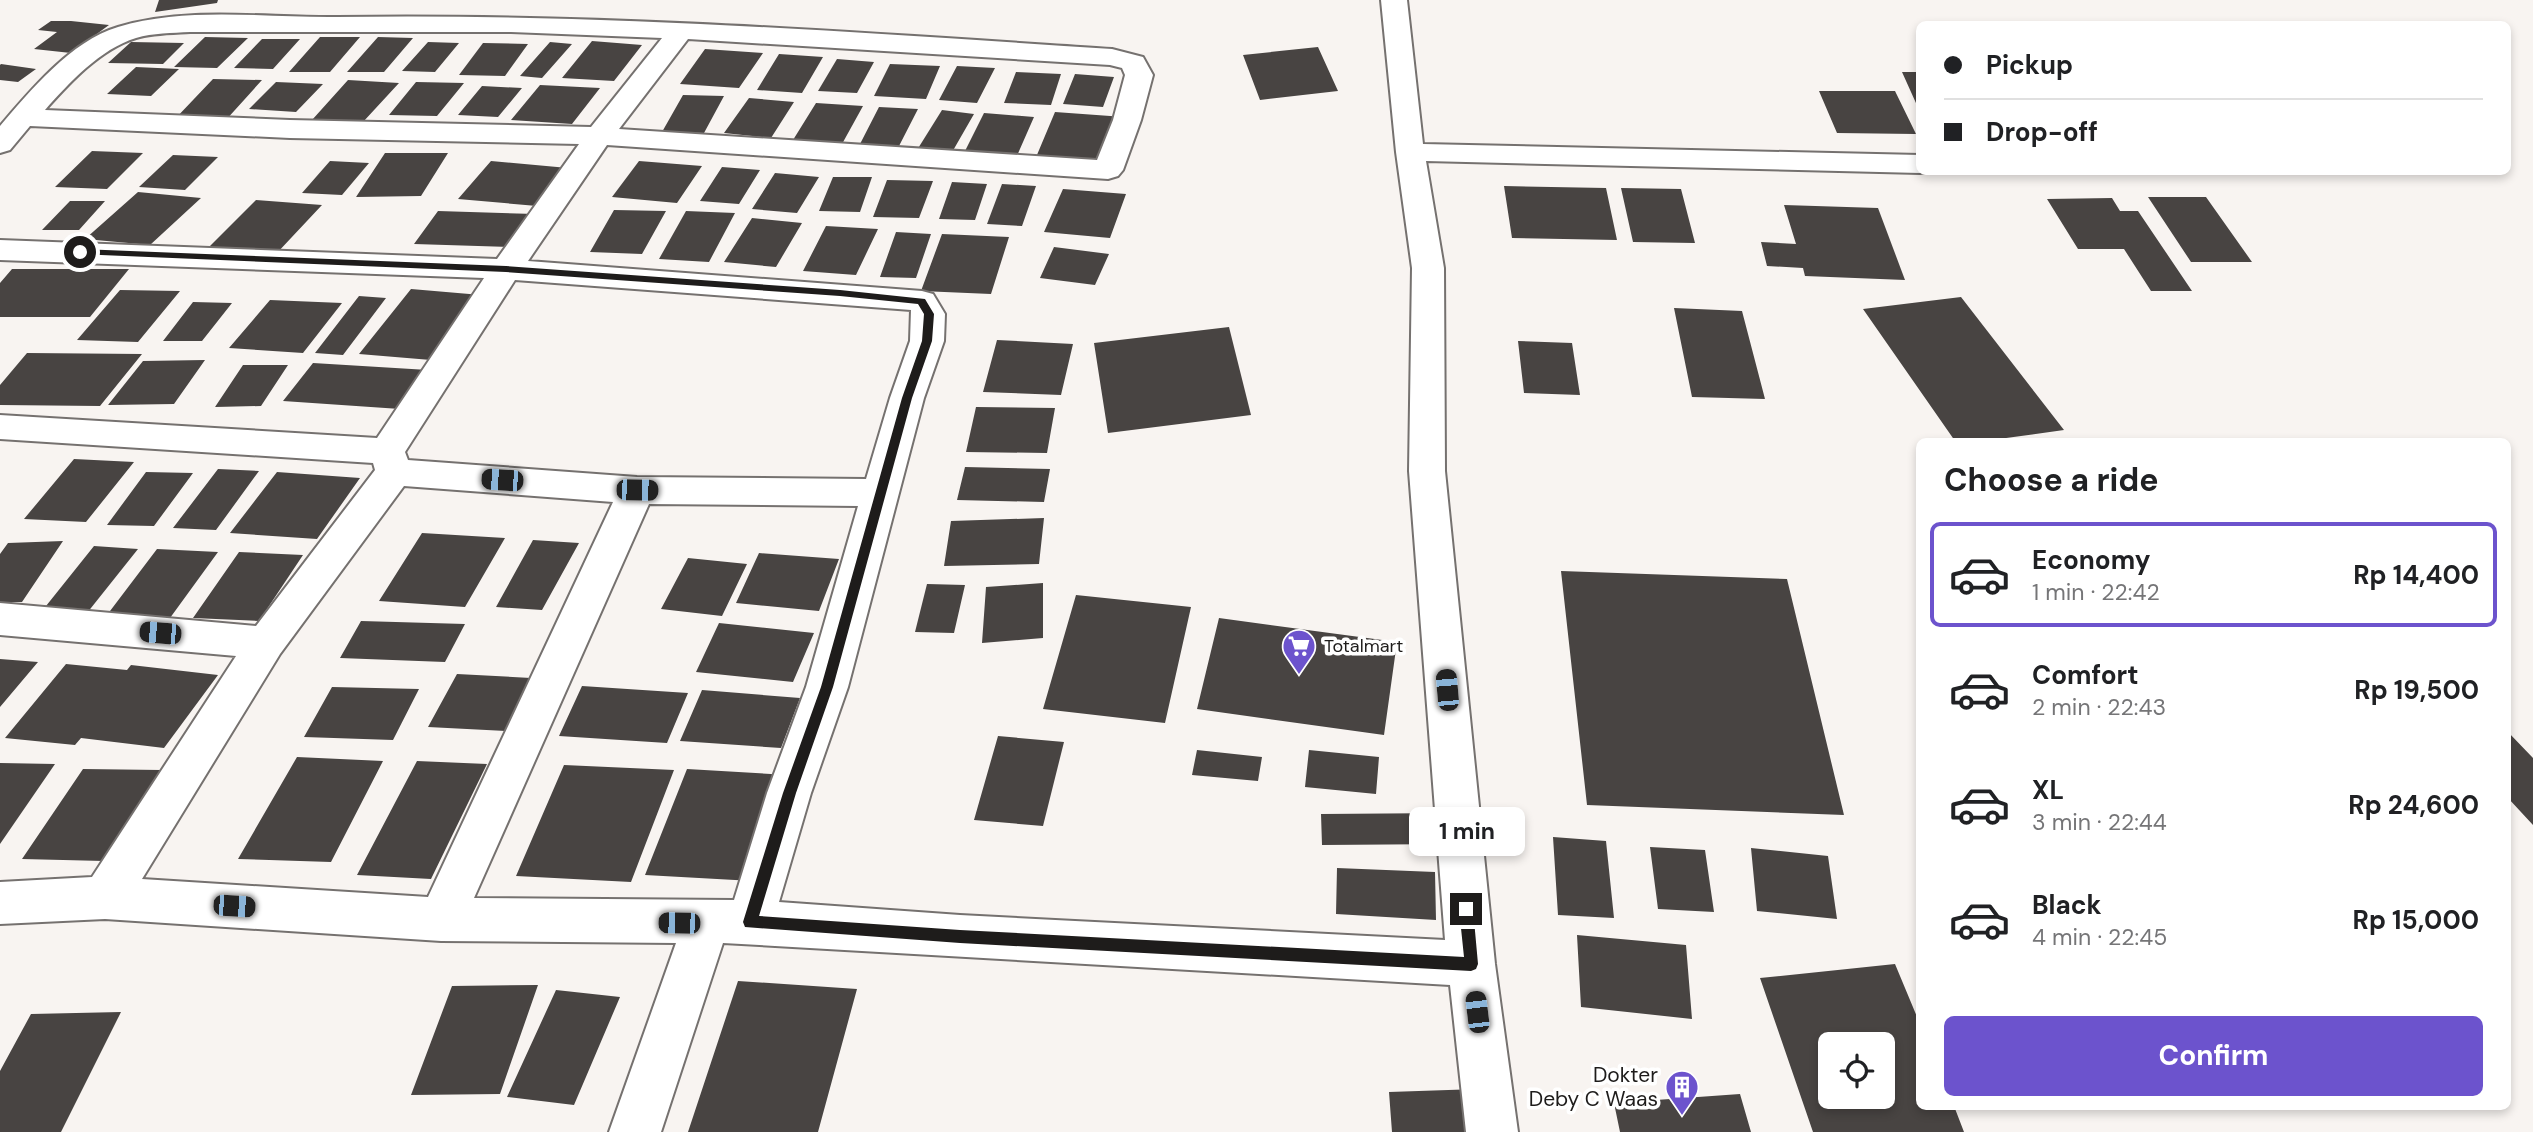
<!DOCTYPE html>
<html lang="en">
<head>
<meta charset="utf-8">
<style>
  :root { --surface:#fff; --page:#f6f6f6; --text:#202124; --muted:#757577; --line:#e0e0e0; --accent:#6c53cd }
  body { margin:0; font-family:"DM Sans",sans-serif; background:var(--page); color:var(--text); height:100vh; display:flex; flex-direction:column; font-size:26px; white-space:nowrap }
  * { box-sizing:border-box; margin:0 }
  p { font-size:23px; color:var(--muted) }
  .icon { flex:none; width:38px; height:38px; fill:none; stroke:currentColor; stroke-width:2; stroke-linecap:round; stroke-linejoin:round }
  .map { position:relative; flex:1; overflow:hidden }
  .sheet { position:absolute; left:1916px; top:438px; width:595px; height:672px; display:flex; flex-direction:column; background:var(--surface); border-radius:10px; box-shadow:0 4px 10px #0003 }
  .sheet>* { flex:none }
  .banner { position:absolute; left:1916px; top:21px; width:595px; height:154px; border-radius:10px; box-shadow:0 4px 10px #0003; display:grid; align-content:center; height:154px; padding:0 28px; background:var(--surface) }
  .buttons { position:absolute; left:1818px; top:1032px; display:grid; gap:14px }
  .buttons a { display:grid; place-items:center; width:77px; height:77px; border-radius:10px; background:var(--surface); box-shadow:0 4px 10px #0003; font-size:35px }
  .end { position:absolute; width:32px; height:32px; margin:-16px; border:9px solid #1e1c1b; background:#fff; box-shadow:0 0 0 4px #fff }
  .from { border-radius:50% }
  .bubble { position:absolute; height:49px; border-radius:10px; background:var(--surface); box-shadow:0 4px 10px #0003; font-size:23px; font-weight:700; line-height:49px; text-align:center }
  .car { position:absolute; width:21px; height:42px; margin:-21px -10px; border-radius:9px; box-shadow:0 0 5px 2px #0007; background:linear-gradient(#222 24%,#8ab4d8 0 40%,#222 0 76%,#8ab4d8 0 86%,#222 0) }
  .banner b { display:flex; align-items:center; gap:24px; height:66px; font-size:26px }
  .banner b+b { border-top:2px solid var(--line) }
  .banner i { width:18px; height:18px; background:var(--text) }
  ul { padding:0; list-style:none }
  li { display:flex; align-items:center; gap:21px; height:105px; margin:0 14px 10px; padding:0 14px; border:4px solid transparent; border-radius:10px }
  li div { flex:1 }
  li b { display:block; font-size:26px }
  li em { font-style:normal; font-weight:700 }
  li.active { border-color:var(--accent) }
  li>.icon { width:63px; height:63px; stroke-width:1.5 }
  h2 { padding:0 28px; font-size:32px; line-height:84px }
  .primary-button { display:flex; gap:14px; margin-top:auto; padding:14px 28px }
  .primary-button a { flex:1; height:80px; border-radius:10px; background:var(--accent); color:#fff; font-size:28px; font-weight:700; line-height:80px; text-align:center }
  .map>svg:first-child { display:block }
  .building { fill:#484442; fill-rule:evenodd }
  .lines { fill:none; stroke-linecap:round; stroke-linejoin:round }
  .minor-casing { stroke:#75716f; stroke-width:4 }
  .minor { fill:#fff; fill-rule:evenodd }
  .route { fill:#1e1c1b }
  .labels { text-anchor:middle; dominant-baseline:central; stroke-width:7; stroke-linejoin:round; paint-order:stroke }
  .poi-label { font-size:18px; fill:#1e1c1b; stroke:#fff; text-anchor:start }
  .near-poi-label { font-size:21px; fill:#1e1c1b; stroke:#fff; text-anchor:end }
</style>
</head>
<body>
<div class="map">
<svg width="2533" height="1132" viewBox="0 0 2533 1132">
  <rect width="100%" height="100%" fill="#f8f4f1"/>
  <!-- building -->
  <path class="building" d="M159,0H218L217,3L155,12Z
    M51,21H71L109,25L71,53L34,49L57,32L38,30Z
    M205,37L248,38L217,68L174,67Z
    M320,37H360L330,72H289Z
    M378,37L413,38L384,72H347Z
    M262,39H300L273,69L234,68Z
    M592,41L642,45L614,81L562,78Z
    M131,42L184,43L163,64L108,63Z
    M428,42L459,43L435,72L402,71Z
    M550,42L572,44L542,78L520,76Z
    M483,43L528,44L505,76L459,75Z
    M1318,47L1338,91L1260,100L1243,55Z
    M705,49L763,53L739,88L680,84Z
    M779,54L823,57L802,93L757,90Z
    M837,59L874,62L857,93L818,91Z
    M890,64L940,66L926,99L874,96Z
    M0,65L1,64L36,69L18,82L0,80Z
    M957,66L995,68L977,103L939,100Z
    M136,67L179,69L151,96L107,94Z
    M1016,72L1061,74L1051,105L1004,103Z
    M1902,72H1920V112Z
    M1075,74L1114,77L1103,107L1063,104Z
    M213,79L262,80L225,121L174,120Z
    M348,80L399,83L363,122L312,120Z
    M276,82L323,84L296,112L249,109Z
    M416,82L464,83L437,116L389,115Z
    M540,85L600,88L572,124L511,120Z
    M482,86L522,88L498,117L458,115Z
    M1819,91H1895L1916,134L1837,133Z
    M683,95L724,96L704,133L662,132Z
    M749,98L794,102L771,138L724,133Z
    M816,103L863,106L842,144L793,140Z
    M879,107L918,109L899,146L860,144Z
    M942,110L974,114L951,154L917,150Z
    M1055,112L1124,117L1106,168L1034,162Z
    M984,113L1034,117L1016,158L964,153Z
    M92,151L143,153L107,189L55,187Z
    M385,153H448L421,196L356,197Z
    M173,155L218,157L185,190L139,187Z
    M330,161L369,163L342,195L302,193Z
    M491,161L568,168L537,206L458,199Z
    M639,161L702,166L677,203L612,197Z
    M722,167L760,170L739,204L700,201Z
    M775,173L819,177L797,213L752,209Z
    M833,177H872L860,212L819,211Z
    M887,180L933,181L919,218L873,217Z
    M952,182L987,184L975,220L939,219Z
    M1002,184L1036,186L1022,226L987,224Z
    M1504,186L1606,188L1617,240L1512,238Z
    M1621,188L1681,189L1695,243L1633,242Z
    M1063,189L1126,194L1110,238L1044,232Z
    M138,192L201,198L150,245L85,239Z
    M2148,197H2206L2252,262H2191Z
    M2112,198L2120,211H2138L2192,291H2151L2124,249H2078L2047,199Z
    M256,200L322,205L276,254L208,248Z
    M70,201H105L79,230H42Z
    M1784,205L1878,208L1905,280L1805,276L1803,268L1767,266L1761,242L1796,244Z
    M614,210L666,211L642,254L590,252Z
    M438,211L535,214L513,247L414,244Z
    M686,211L735,213L709,262L659,259Z
    M752,218L802,223L776,267L724,262Z
    M826,226L878,229L856,275L803,271Z
    M896,232L931,234L916,278L880,277Z
    M942,234L1009,237L991,294L921,291Z
    M1054,247L1109,254L1095,285L1040,278Z
    M12,269H129L90,317H0V283Z
    M411,289L481,295L431,360L359,354Z
    M120,290L180,291L138,342L77,340Z
    M359,296L386,298L343,355L315,353Z
    M1961,297L2064,430L1984,441H1955L1863,309Z
    M270,300L342,303L303,353L229,348Z
    M193,302L232,303L202,341H163Z
    M1674,308L1742,311L1765,399L1692,397Z
    M1229,327L1251,415L1108,433L1094,343Z
    M997,340L1073,344L1061,395L983,392Z
    M1518,341L1572,343L1580,395L1524,393Z
    M27,353L142,354L100,406L0,405V385Z
    M205,360L174,404L108,405L143,361Z
    M313,363L428,370L400,409L283,401Z
    M243,365H288L261,406L215,407Z
    M976,407L1055,408L1047,453L966,452Z
    M74,459L134,462L86,522L24,519Z
    M965,467L1050,469L1044,502L957,500Z
    M218,469L259,471L216,530L173,528Z
    M146,472L193,473L154,526L107,525Z
    M277,472L360,478L317,539L230,533Z
    M1044,518L1039,564L944,566L951,521Z
    M422,533L505,538L465,607L379,601Z
    M533,540L579,543L542,610L496,607Z
    M63,541L22,602H0V554L8,543Z
    M94,546L138,549L87,613L42,611Z
    M157,549L218,552L170,618L107,615Z
    M239,552L303,555L259,621L193,618Z
    M759,553L839,559L819,611L736,603Z
    M688,558L747,564L722,616L661,609Z
    M1561,571L1787,579L1844,815L1587,805Z
    M1043,583V638L982,643L986,587Z
    M927,584L965,585L954,633L915,632Z
    M1076,595L1191,607L1165,723L1043,709Z
    M1219,618L1397,642L1384,735L1197,709Z
    M361,621L465,624L445,662L340,658Z
    M719,623L814,633L793,682L696,672Z
    M0,659L38,662L0,707Z
    M66,664L127,670L131,665L218,675L164,748L81,738L75,745L5,738Z
    M457,674L531,678L506,731L428,727Z
    M582,686L688,693L667,743L559,736Z
    M332,687L419,689L393,740L304,737Z
    M702,690L800,698L781,748L680,741Z
    M2508,732L2533,758V825L2508,798Z
    M998,736L1064,742L1043,826L974,820Z
    M1197,750L1262,757L1258,781L1192,775Z
    M1309,750L1379,757L1376,794L1305,787Z
    M297,757L383,761L331,862L238,859Z
    M417,761L487,764L431,879L357,875Z
    M0,763L55,764L0,844Z
    M564,765L674,770L631,882L516,876Z
    M83,769L161,770L104,861L22,859Z
    M687,769L788,775L753,881L645,875Z
    M1450,813L1453,844L1322,845L1321,814Z
    M1553,837L1606,841L1614,918L1558,915Z
    M1650,847L1705,850L1714,912L1658,909Z
    M1751,848L1828,856L1837,919L1757,911Z
    M1337,868L1435,872L1436,920L1336,914Z
    M1577,935L1686,945L1692,1019L1581,1007Z
    M1895,964L1920,1024V1106H1954L1964,1132H1813L1760,978ZM1830,1045H1883V1097H1830Z
    M738,981L857,989L818,1132H688Z
    M538,985L500,1094L411,1095L452,986Z
    M556,990L620,997L574,1105L507,1097Z
    M121,1012L61,1132H0V1071L31,1014Z
    M1478,1089L1483,1132H1392L1389,1092Z
    M1740,1094L1751,1132H1620L1614,1103Z"/>
  <g class="lines">
    <defs>
      <path id="minor" d="M1381,0H1407L1423,144L1920,155V172H1925L1920,173L1426,161L1444,268L1445,471L1495,964L1518,1132H1466L1450,985L723,943L661,1132H609L676,943L441,941L105,919L0,924V882L92,877L236,656L0,635V603L256,626L375,470L373,463L0,439V415L377,438L484,278L0,260V240L497,259L579,144L290,138L30,126L10,150L0,153V126C30,91 71,41 118,27C187,6 266,18 337,17C596,13 853,32 1112,49L1143,57L1153,75L1141,120L1123,170L1118,176L1108,179L607,145L528,261L922,291L933,294L945,314L944,341L924,398L848,687L811,793L779,902L960,915L1445,940L1409,471L1412,268L1396,152ZM190,32H511L662,38L591,127L290,120L45,110C69,83 100,49 136,38C153,33 172,33 190,32ZM688,39L1110,65L1122,68L1125,75L1113,120L1097,160L619,129ZM515,280L911,310L910,341L890,398L866,479L637,477L408,460L405,452ZM404,486L613,502L428,897L142,879L280,654ZM649,504L858,506L806,687L767,793L734,900L474,898Z"/>
    </defs>
    <!-- minor casing -->
    <use href="#minor" class="minor-casing"/>
    <!-- minor -->
    <use href="#minor" class="minor"/>
  </g>
  <!-- route -->
  <path class="route" d="M80,249L506,266L840,290L925,299L934,314L932,341L912,398L833,687L796,793L759,916L960,930L1464,957L1459,909L1466,903L1473,909L1478,964L1476,969L1471,971L960,943L745,927L743,922L783,793L821,687L902,398L922,341L924,314L918,304L840,296L506,272L77,254L75,252Z"/>
  <!-- icons -->
  <defs>
    <symbol id="supermarket-pin" viewBox="-11 -11 22 30"><path d="M0 17L-7.5 6A9.5 9.5 0 1 1 7.5 6Z" fill="#6c53cd" stroke="#fff"/><path d="M-6-5.5h2.5l.6 2H6L4.5 2H-2.5L-4.4-4H-6ZM-1.5 3.2a1.3 1.3 0 1 0 .1 0ZM3 3.2a1.3 1.3 0 1 0 .1 0Z" fill="#fff"/></symbol>
    <symbol id="building-pin" viewBox="-11 -11 22 30"><path d="M0 17L-7.5 6A9.5 9.5 0 1 1 7.5 6Z" fill="#6c53cd" stroke="#fff"/><path d="M-4-6H4V6H1V3H-1V6H-4ZM-2.5-4.3h1.7v1.8h-1.7ZM.8-4.3h1.7v1.8H.8ZM-2.5-1h1.7V.8h-1.7ZM.8-1h1.7V.8H.8Z" fill="#fff"/></symbol>
  </defs>
  <g fill-rule="evenodd">
    <use href="#supermarket-pin" x="1280" y="627" width="38" height="52"/>
    <use href="#building-pin" x="1663" y="1068" width="38" height="52"/>
  </g>
  <g class="labels">
    <!-- poi labels -->
    <g class="poi-label">
      <text x="1324" y="646">Totalmart</text>
    </g>
    <!-- near-poi labels -->
    <g class="near-poi-label">
      <text x="1658" y="1075">Dokter<tspan x="1658" dy="24">Deby C Waas</tspan></text>
    </g>
  </g>
</svg>
<div class="buttons">
<a><svg class="icon" aria-label="locate" viewBox="0 0 24 24"><circle cx="12" cy="12" r="6"/><path d="M12 2v4M12 18v4M2 12h4M18 12h4"/></svg></a>
</div>
<i class="end from" style="left:80px;top:252px"></i>
<i class="end" style="left:1466px;top:909px"></i>
<div class="bubble" style="left:1409px;top:807px;width:116px">1 min</div>
<i class="car" style="left:502px;top:480px;rotate:274deg"></i>
<i class="car" style="left:637px;top:490px;rotate:91deg"></i>
<i class="car" style="left:160px;top:633px;rotate:275deg"></i>
<i class="car" style="left:1447px;top:690px;rotate:355deg"></i>
<i class="car" style="left:234px;top:906px;rotate:94deg"></i>
<i class="car" style="left:679px;top:923px;rotate:271deg"></i>
<i class="car" style="left:1477px;top:1012px;rotate:353deg"></i>
<div class="banner">
<b><i class="from"></i>Pickup</b>
<b><i></i>Drop-off</b>
</div>
<section class="sheet">
<h2>Choose a ride</h2>
<ul>
<li class="active"><svg class="icon" aria-label="car" viewBox="0 0 24 24"><path d="M5 17H2v-5l4-1 3-4h7l3 4 3 1v5h-3M9 17h6M6 11h13"/><circle cx="7" cy="17" r="2"/><circle cx="17" cy="17" r="2"/></svg><div><b>Economy</b><p>1 min · 22:42</p></div><em>Rp 14,400</em></li>
<li><svg class="icon" aria-label="car" viewBox="0 0 24 24"><path d="M5 17H2v-5l4-1 3-4h7l3 4 3 1v5h-3M9 17h6M6 11h13"/><circle cx="7" cy="17" r="2"/><circle cx="17" cy="17" r="2"/></svg><div><b>Comfort</b><p>2 min · 22:43</p></div><em>Rp 19,500</em></li>
<li><svg class="icon" aria-label="car" viewBox="0 0 24 24"><path d="M5 17H2v-5l4-1 3-4h7l3 4 3 1v5h-3M9 17h6M6 11h13"/><circle cx="7" cy="17" r="2"/><circle cx="17" cy="17" r="2"/></svg><div><b>XL</b><p>3 min · 22:44</p></div><em>Rp 24,600</em></li>
<li><svg class="icon" aria-label="car" viewBox="0 0 24 24"><path d="M5 17H2v-5l4-1 3-4h7l3 4 3 1v5h-3M9 17h6M6 11h13"/><circle cx="7" cy="17" r="2"/><circle cx="17" cy="17" r="2"/></svg><div><b>Black</b><p>4 min · 22:45</p></div><em>Rp 15,000</em></li>
</ul>
<div class="primary-button"><a>Confirm</a></div>
</section>
</div>
</body>
</html>
